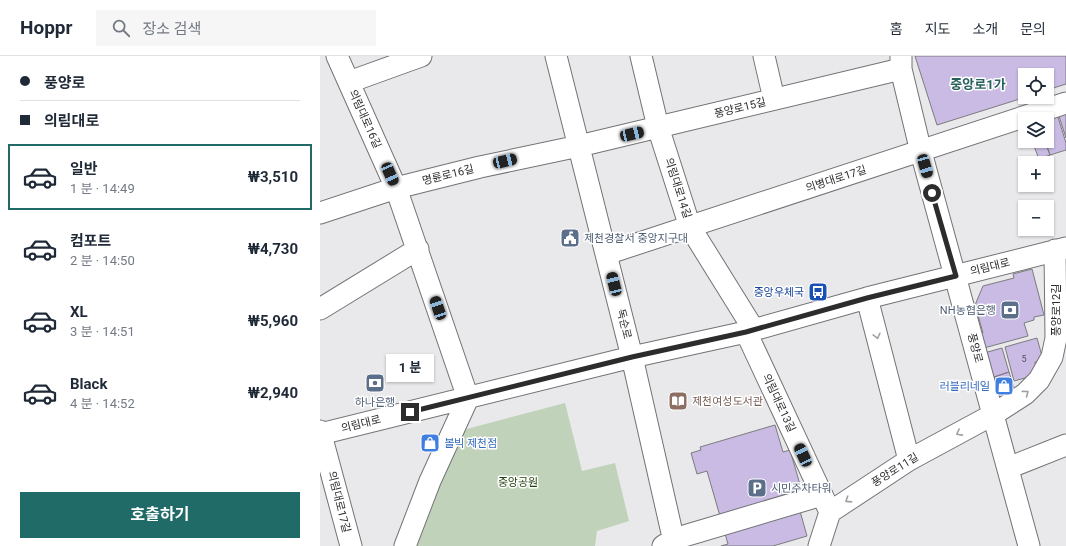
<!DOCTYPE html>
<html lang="ko">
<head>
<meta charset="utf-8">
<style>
  :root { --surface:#fff; --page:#f6f6f7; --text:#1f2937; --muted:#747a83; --line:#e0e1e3; --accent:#206b67 }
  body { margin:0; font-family:Roboto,"Noto Sans KR",sans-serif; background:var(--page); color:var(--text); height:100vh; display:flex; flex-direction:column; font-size:15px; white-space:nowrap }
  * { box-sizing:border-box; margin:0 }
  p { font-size:13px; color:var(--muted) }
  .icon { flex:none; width:22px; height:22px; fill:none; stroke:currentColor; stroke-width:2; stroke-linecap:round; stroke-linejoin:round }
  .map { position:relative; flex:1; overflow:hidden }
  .details { display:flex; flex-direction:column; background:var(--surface); width:320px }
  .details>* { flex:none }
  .top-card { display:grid; align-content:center; height:88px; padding:0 20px; background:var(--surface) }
  .tools { position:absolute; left:698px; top:12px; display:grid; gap:8px }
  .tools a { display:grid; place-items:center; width:36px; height:36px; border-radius:0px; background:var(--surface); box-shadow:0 1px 3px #0004; font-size:20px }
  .end { position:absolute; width:18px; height:18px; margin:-9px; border:5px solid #2c2c2d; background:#fff; box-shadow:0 0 0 2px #fff }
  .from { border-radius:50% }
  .bubble { position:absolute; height:28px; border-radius:0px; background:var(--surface); box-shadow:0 1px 3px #0004; font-size:13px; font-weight:700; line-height:28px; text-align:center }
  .car { position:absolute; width:12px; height:24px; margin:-12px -6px; border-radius:5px; box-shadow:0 0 3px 1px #0007; background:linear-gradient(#222 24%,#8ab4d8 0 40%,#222 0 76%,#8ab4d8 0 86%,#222 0) }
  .top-card b { display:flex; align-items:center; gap:14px; height:38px; font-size:15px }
  .top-card b+b { border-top:1px solid var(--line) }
  .top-card i { width:10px; height:10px; background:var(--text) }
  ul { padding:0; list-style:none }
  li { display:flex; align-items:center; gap:12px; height:66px; margin:0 8px 6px; padding:0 12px; border:2px solid transparent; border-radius:0px }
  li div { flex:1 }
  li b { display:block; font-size:15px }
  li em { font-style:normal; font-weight:700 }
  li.current { border-color:var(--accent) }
  li>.icon { width:36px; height:36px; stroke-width:1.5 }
  .primary-button { display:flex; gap:8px; margin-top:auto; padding:8px 20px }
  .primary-button a { flex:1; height:46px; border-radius:0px; background:var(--accent); color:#fff; font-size:16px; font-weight:700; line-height:46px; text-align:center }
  header { display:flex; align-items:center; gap:24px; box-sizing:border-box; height:56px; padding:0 20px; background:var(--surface); border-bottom:1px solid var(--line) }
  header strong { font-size:19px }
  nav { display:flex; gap:22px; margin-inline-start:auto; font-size:14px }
  .search { width:280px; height:36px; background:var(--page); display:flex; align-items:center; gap:10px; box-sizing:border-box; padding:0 14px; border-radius:0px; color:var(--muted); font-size:15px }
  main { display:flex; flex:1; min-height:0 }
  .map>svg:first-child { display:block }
  .green { fill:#c1d2ba }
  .building { fill:#c9bbe4; stroke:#7c7b7d }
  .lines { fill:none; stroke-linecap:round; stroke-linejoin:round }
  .minor-casing { stroke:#737375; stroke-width:23 }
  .minor { stroke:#fff; stroke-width:21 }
  .oneway { stroke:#a0a0a0 }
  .route { stroke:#2c2c2d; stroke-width:5 }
  .labels { text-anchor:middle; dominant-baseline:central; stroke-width:3; stroke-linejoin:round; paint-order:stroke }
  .number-label { font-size:9px; fill:#53505b }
  .street-label { font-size:11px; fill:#2c2c2d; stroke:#fff }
  .service-label { font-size:11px; fill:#4e5e75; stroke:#fff; text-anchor:start }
  .transit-label { font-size:11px; fill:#164399; stroke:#fff; text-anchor:end }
  .shop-label { font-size:11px; fill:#366cbe; stroke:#fff; text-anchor:end }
  .education-label { font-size:11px; fill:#785e54; stroke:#fff; text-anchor:start }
  .park-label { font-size:11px; fill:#1d3f09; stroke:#fff }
  .quarter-label { font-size:13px; font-weight:bold; fill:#27605d; stroke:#fff }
</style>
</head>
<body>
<header>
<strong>Hoppr</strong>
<div class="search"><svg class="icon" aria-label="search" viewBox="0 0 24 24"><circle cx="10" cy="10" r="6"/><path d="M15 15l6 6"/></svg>장소 검색</div>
<nav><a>홈</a><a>지도</a><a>소개</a><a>문의</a></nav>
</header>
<main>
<section class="details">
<div class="top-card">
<b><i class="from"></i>풍양로</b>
<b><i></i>의림대로</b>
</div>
<ul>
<li class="current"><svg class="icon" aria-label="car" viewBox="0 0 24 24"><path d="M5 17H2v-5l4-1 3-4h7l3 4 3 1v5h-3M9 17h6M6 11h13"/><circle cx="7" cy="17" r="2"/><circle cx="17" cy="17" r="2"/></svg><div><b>일반</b><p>1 분 · 14:49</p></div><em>₩3,510</em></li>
<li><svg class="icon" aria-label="car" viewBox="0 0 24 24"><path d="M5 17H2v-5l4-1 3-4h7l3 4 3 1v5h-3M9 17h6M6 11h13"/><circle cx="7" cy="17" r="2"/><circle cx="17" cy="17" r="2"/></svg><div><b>컴포트</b><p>2 분 · 14:50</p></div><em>₩4,730</em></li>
<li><svg class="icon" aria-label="car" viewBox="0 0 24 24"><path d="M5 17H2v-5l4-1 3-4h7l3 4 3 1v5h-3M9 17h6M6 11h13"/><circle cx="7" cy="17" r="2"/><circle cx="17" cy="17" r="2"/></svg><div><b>XL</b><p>3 분 · 14:51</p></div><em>₩5,960</em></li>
<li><svg class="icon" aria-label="car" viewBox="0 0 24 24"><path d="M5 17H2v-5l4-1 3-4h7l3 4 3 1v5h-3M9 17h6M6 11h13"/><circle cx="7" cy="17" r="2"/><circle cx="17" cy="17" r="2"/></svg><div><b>Black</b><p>4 분 · 14:52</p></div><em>₩2,940</em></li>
</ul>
<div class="primary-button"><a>호출하기</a></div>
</section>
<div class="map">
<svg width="746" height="490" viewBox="0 0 746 490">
  <rect width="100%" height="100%" fill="#e9e9eb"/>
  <!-- green -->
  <path class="green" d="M245,347L262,415L295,407L309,465L277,475L275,490H91L143,374Z"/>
  <!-- building -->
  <path class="building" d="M595,0H746V28L727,34V19H705L706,41L617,69Z
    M746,55V82L738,57Z
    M737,58L746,87V94L730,99L725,85H727V63Z
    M712,85H725L730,99L719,103Z
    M712,213L724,259L714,261V264L704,267L708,280L664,292L660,278L663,277L655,249L663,230L694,222L693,218Z
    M717,282L722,300L719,301L720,305L715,306L716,319L694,325L685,291Z
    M682,292L689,316L671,322L664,297Z
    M689,316L696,338L678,344L671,322Z
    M455,369L463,396L470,394L485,446L478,448L487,480L453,490H401L408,488L387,415L377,418L371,397L381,394L380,391Z"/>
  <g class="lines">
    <defs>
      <path id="minor" d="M17,0L76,132L148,342L110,425L85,490
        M236,0L312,301L355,490
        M321,0L338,71L370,171L434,274
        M444,0L454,43
        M581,0V13L601,96L709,490
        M29,26L101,0
        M0,157L76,132L160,111L259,90L581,13
        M286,198L746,47
        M547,242L589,404
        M0,253L98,193
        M426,276L510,456
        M0,375L31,490
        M0,378L312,301L426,276L547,242L746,192
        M688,412L746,389
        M343,490L354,483L502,439
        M499,490L510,456L589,404L674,358L705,338L719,324L732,301L736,282L735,194"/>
    </defs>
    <!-- minor casing -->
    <use href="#minor" class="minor-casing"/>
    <!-- minor -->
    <use href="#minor" class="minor"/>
  </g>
  <!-- one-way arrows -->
  <defs><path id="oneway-chevron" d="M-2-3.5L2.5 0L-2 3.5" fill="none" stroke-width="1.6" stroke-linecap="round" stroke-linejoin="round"/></defs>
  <g class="oneway">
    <use href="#oneway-chevron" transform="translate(557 280) rotate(76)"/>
    <use href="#oneway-chevron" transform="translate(706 337) rotate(-37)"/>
    <use href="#oneway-chevron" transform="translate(639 377) rotate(152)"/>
    <use href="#oneway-chevron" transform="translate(528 444) rotate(147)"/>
  </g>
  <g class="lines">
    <!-- route -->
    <path class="route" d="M90,356L312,301L426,276L547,242L636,220L612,137"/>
  </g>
  <!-- icons -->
  <defs>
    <symbol id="civic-square" viewBox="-11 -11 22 22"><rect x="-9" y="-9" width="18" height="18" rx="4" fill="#5c6f8a" stroke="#fff"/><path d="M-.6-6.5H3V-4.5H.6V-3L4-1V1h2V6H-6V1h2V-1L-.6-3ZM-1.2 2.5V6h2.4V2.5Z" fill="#fff"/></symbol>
    <symbol id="bus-square" viewBox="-11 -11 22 22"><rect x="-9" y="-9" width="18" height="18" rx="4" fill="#1a4fb4" stroke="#fff"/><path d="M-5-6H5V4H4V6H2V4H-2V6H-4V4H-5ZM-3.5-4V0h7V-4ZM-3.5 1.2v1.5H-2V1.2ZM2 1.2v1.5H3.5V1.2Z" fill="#fff"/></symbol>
    <symbol id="bank-square" viewBox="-11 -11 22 22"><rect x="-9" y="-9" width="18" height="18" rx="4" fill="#5c6f8a" stroke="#fff"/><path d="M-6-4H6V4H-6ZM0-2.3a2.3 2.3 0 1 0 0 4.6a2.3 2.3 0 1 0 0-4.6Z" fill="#fff"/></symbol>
    <symbol id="shop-square" viewBox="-11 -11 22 22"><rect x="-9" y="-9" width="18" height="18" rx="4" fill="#3f7fe0" stroke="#fff"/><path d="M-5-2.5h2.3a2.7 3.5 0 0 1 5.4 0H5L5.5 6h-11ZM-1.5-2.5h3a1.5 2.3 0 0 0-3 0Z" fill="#fff"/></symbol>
    <symbol id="library-square" viewBox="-11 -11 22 22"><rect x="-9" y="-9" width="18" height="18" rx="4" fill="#8d6e63" stroke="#fff"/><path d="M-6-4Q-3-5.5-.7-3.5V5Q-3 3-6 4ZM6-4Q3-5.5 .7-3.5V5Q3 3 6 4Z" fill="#fff"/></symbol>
    <symbol id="parking-square" viewBox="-11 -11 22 22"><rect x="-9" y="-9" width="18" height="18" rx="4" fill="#5c6f8a" stroke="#fff"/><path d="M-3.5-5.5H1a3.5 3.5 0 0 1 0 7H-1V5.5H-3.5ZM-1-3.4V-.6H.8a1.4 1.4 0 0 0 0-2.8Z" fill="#fff"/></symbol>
  </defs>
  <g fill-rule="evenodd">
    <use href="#civic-square" x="239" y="171" width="22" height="22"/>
    <use href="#bus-square" x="487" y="225" width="22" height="22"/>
    <use href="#bank-square" x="679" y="243" width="22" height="22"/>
    <use href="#bank-square" x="44" y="316" width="22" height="22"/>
    <use href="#shop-square" x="673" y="319" width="22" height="22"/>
    <use href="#library-square" x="347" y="334" width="22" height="22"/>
    <use href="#shop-square" x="99" y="376" width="22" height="22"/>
    <use href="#parking-square" x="426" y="421" width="22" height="22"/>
  </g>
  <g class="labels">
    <!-- number labels -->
    <g class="number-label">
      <text x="704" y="303">5</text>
    </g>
    <!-- street labels -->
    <g class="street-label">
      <text transform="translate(420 52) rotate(-14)">풍양로15길</text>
      <text transform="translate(45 63) rotate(66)">의림대로16길</text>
      <text transform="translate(128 119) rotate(-14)">명륜로16길</text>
      <text transform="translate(516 123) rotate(-18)">의병대로17길</text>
      <text transform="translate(358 132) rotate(72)">의림대로14길</text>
      <text transform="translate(670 211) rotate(-14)">의림대로</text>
      <text transform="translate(736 254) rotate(-90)">풍양로12길</text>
      <text transform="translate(304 268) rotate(76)">독순로</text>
      <text transform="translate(655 292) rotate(75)">풍양로</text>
      <text transform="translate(459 347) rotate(65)">의림대로13길</text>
      <text transform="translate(41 368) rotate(-14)">의림대로</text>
      <text transform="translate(575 414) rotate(-32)">풍양로11길</text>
      <text transform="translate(19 446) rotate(76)">의림대로17길</text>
    </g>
    <!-- service labels -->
    <g class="service-label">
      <text x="264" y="182">제천경찰서 중앙지구대</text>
      <text x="676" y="254" text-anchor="end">NH농협은행</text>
      <text x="55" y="346" text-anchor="middle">하나은행</text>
      <text x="451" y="432">시민주차타워</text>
    </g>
    <!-- transit labels -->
    <g class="transit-label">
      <text x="484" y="236">중앙우체국</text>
    </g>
    <!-- shop labels -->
    <g class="shop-label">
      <text x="670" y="330">러블리네일</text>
      <text x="124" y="387" text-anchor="start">볼빅 제천점</text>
    </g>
    <!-- education labels -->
    <g class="education-label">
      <text x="372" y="345">제천여성도서관</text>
    </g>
    <!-- park labels -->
    <g class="park-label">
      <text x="198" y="426">중앙공원</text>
    </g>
    <!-- quarter labels -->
    <g class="quarter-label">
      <text x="658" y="28">중앙로1가</text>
    </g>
  </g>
</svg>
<div class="tools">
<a><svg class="icon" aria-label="locate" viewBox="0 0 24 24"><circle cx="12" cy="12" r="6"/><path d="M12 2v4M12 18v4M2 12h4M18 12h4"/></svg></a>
<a><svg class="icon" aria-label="layers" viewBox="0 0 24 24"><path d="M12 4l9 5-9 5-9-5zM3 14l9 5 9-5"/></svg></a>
<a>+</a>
<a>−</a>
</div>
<i class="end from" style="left:612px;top:137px"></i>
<i class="end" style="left:90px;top:356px"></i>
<div class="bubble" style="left:66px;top:298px;width:48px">1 분</div>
<i class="car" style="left:312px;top:78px;rotate:77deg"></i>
<i class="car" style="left:185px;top:105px;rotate:77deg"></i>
<i class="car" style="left:605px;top:110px;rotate:164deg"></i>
<i class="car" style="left:70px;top:118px;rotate:156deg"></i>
<i class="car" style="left:294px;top:228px;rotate:346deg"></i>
<i class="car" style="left:118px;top:252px;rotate:341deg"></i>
<i class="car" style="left:483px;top:399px;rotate:335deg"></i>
</div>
</main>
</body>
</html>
